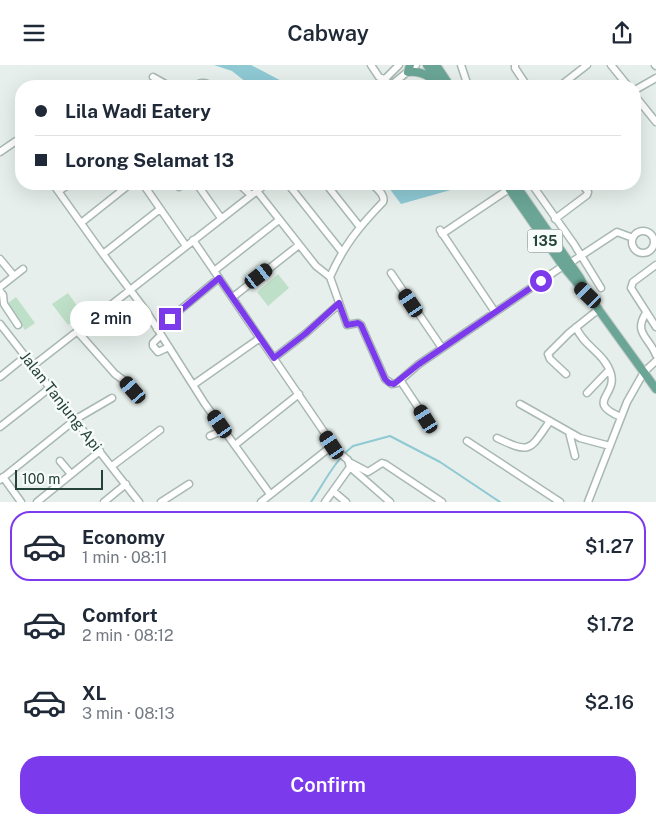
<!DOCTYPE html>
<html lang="en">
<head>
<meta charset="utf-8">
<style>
  :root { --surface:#fff; --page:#f6f6f7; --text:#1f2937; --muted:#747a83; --line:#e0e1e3; --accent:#7c3aed }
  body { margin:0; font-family:"Public Sans",sans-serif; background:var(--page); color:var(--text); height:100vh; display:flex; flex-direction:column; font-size:19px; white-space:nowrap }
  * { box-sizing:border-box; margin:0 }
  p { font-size:16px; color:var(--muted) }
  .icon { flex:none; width:28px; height:28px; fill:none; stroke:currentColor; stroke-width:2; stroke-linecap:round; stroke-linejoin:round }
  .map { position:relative; height:437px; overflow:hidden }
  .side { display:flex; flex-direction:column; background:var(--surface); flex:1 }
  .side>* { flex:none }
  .banner { position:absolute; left:15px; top:15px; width:626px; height:110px; border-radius:20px; box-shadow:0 5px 20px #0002; display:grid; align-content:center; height:110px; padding:0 20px; background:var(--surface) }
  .scale { position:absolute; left:15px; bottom:12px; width:88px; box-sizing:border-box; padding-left:5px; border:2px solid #24423a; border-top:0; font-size:14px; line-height:18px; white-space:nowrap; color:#24423a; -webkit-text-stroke:4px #f7fbf9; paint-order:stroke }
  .end { position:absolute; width:22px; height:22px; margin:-11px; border:6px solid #7c3aed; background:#fff; box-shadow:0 0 0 2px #fff }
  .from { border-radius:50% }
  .bubble { position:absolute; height:35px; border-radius:18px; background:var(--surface); box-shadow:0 5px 20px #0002; font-size:16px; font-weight:600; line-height:35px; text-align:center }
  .car { position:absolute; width:15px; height:30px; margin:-15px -8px; border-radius:6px; box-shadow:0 0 4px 1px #0007; background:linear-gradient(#222 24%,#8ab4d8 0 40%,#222 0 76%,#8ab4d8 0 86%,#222 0) }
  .banner b { display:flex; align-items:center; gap:18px; height:48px; font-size:19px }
  .banner b+b { border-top:1px solid var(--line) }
  .banner i { width:12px; height:12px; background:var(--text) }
  ul { padding:9px 0 0; list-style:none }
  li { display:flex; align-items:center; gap:15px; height:70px; margin:0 10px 8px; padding:0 10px; border:2px solid transparent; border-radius:20px }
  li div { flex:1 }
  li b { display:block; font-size:19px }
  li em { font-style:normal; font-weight:600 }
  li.current { border-color:var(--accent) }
  li>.icon { width:45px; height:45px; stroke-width:1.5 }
  .button { display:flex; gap:10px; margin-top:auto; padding:10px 20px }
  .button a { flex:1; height:58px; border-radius:20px; background:var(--accent); color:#fff; font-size:20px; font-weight:600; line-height:58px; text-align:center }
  header { display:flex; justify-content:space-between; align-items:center; height:65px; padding:0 20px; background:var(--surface); font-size:22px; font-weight:600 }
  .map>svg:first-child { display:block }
  .green { fill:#bfe0c8 }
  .water { fill:#8ec9d4 }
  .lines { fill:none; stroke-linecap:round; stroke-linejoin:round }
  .stream { stroke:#8ec9d4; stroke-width:2 }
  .minor-casing { stroke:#a8b8b2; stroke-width:9 }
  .major-casing { stroke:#c2cac8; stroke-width:10 }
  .minor { stroke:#fff; stroke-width:6 }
  .major { stroke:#6aa596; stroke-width:8 }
  .route { stroke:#7c3aed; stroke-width:6 }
  .labels { text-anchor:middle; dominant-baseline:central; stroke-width:5; stroke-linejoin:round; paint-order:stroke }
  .shield { fill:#f7fbf9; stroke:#637a73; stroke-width:1 }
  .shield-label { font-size:14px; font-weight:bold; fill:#24423a }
  .street-label { font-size:15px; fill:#24423a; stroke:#f7fbf9 }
</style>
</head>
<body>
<header><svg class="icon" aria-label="menu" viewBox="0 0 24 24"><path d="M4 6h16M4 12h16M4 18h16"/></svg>Cabway<svg class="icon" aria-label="share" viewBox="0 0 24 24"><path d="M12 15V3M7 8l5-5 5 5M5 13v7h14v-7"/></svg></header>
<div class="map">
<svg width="656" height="437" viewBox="0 0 656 437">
  <rect width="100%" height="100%" fill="#e6efeb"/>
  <!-- green -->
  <path class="green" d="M278,209L289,223L268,241L257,227Z
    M68,228L83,249L68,260L52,239Z
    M16,232L35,258L25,265L7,239Z"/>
  <!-- water -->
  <path class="water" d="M214,0H251L291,21H251L232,6Z
    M386,119H399L408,125L431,119H472L401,139Z"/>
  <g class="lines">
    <!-- stream -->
    <path class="stream" d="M311,437C324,418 335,395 353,381L390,371L440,397L500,437"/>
    <defs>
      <path id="minor" d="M371,0L379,12L385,14L390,21
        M461,0L468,21
        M515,0V3L527,21
        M611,0L628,21
        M655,0L656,1
        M153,12L169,21
        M385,14L399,0
        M196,21C201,16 206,18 212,21
        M390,21L416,0
        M560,21L587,0
        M635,25L656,13
        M635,31L656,57
        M0,87L16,76H21
        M53,119L103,189L146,246L205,339L270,429
        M143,119L186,181
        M177,119L179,122
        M239,119L251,130
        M288,119L342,187
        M326,119L360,162
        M533,119V121L574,179L601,223
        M199,122L221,153
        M245,124L251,119
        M59,126L69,119
        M257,126L316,201L330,212L347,260L358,258L361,260L385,314L392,319L397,318L419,299L563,201
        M555,154L587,130L588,127L582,119
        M81,158L130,119
        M440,165L495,247
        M632 177a11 11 0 1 1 22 0a11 11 0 1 1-22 0Z
        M442,169L509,124
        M193,175L337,386L348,395L350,402L390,437
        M103,189L160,144
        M0,194L14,211
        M570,198L617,167L633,173
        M656,200L633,217L631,223L656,262
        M214,206L279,155
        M391,208L442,283
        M330,212C344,180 359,162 383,137C386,130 377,124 372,119
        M0,222L23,204
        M0,226L3,230L4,239L18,260
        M233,232L299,180
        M646,248C633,268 649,272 656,290
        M0,259L139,437
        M576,262C583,281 605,288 611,309C617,331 585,337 621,352
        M157,264L219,213
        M77,266L115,309L126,317L133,325
        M161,270L153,278V281L158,287L169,282
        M274,293L305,269L339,239
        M34,300L266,119
        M566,309L550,294L548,289L569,268L599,244
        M0,312L26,291
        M400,315L426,354
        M193,320L260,273
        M587,328L609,305
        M520,339L580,373L610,381
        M0,362L51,322
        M569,367L575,391
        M210,371L224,365
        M497,373C531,389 529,386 550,356
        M467,376L560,437
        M235,380L299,329
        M60,396L71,409
        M349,397L368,407L382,398L385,399L442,437
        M112,401L160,365
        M3,412L21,437
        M0,415L76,354L112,333
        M333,426L346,437
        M37,437L100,386
        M104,437L126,419
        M161,437L189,419
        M261,437L333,380
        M325,437L350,402
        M588,437L627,337L644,307L656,296"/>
      <path id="major" d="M410,0L408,7C422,5 430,12 441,21
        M427,0L437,15
        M436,0L450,21
        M506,119L563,201L583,225
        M515,119L580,213L588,230L656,324"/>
    </defs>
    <!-- minor casing -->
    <use href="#minor" class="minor-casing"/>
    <!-- major casing -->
    <use href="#major" class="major-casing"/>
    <!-- minor -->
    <use href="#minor" class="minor"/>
    <!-- major -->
    <use href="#major" class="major"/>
  </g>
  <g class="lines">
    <!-- route -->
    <path class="route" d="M170,254L219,213L274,293L305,269L339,238L347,260L358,258L361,260L385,314L389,318L394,319L419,299L541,216"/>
  </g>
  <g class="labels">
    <!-- shield labels -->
    <rect class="shield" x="527.5" y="164.5" width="35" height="23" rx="4"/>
    <g class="shield-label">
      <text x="545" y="176">135</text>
    </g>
    <!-- street labels -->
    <g class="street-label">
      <text transform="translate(61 336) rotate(52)">Jalan Tanjung Api</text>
    </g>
  </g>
</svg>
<div class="scale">100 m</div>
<i class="end from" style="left:541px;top:216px"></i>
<i class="end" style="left:170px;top:254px"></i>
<div class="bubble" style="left:70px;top:236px;width:82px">2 min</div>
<i class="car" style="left:259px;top:211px;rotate:52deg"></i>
<i class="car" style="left:588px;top:230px;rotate:314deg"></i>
<i class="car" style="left:411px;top:238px;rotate:326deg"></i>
<i class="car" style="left:133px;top:325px;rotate:319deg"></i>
<i class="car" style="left:426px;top:354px;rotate:328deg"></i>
<i class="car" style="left:220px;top:359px;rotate:325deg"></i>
<i class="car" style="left:332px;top:380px;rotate:326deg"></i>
<div class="banner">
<b><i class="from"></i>Lila Wadi Eatery</b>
<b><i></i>Lorong Selamat 13</b>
</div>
</div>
<section class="side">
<ul>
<li class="current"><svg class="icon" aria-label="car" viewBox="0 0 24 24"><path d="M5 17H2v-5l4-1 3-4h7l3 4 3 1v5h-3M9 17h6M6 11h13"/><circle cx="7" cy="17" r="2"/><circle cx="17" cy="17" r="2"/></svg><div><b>Economy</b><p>1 min · 08:11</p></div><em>$1.27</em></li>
<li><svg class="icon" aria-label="car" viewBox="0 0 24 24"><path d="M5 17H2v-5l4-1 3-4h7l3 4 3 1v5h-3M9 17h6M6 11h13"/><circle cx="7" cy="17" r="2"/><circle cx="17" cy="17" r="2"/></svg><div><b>Comfort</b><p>2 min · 08:12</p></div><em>$1.72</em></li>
<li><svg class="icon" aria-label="car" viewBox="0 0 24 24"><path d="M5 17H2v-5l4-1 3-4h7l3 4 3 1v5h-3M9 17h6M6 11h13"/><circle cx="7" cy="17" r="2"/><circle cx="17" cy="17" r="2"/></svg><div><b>XL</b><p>3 min · 08:13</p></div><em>$2.16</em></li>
</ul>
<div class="button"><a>Confirm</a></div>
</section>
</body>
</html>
